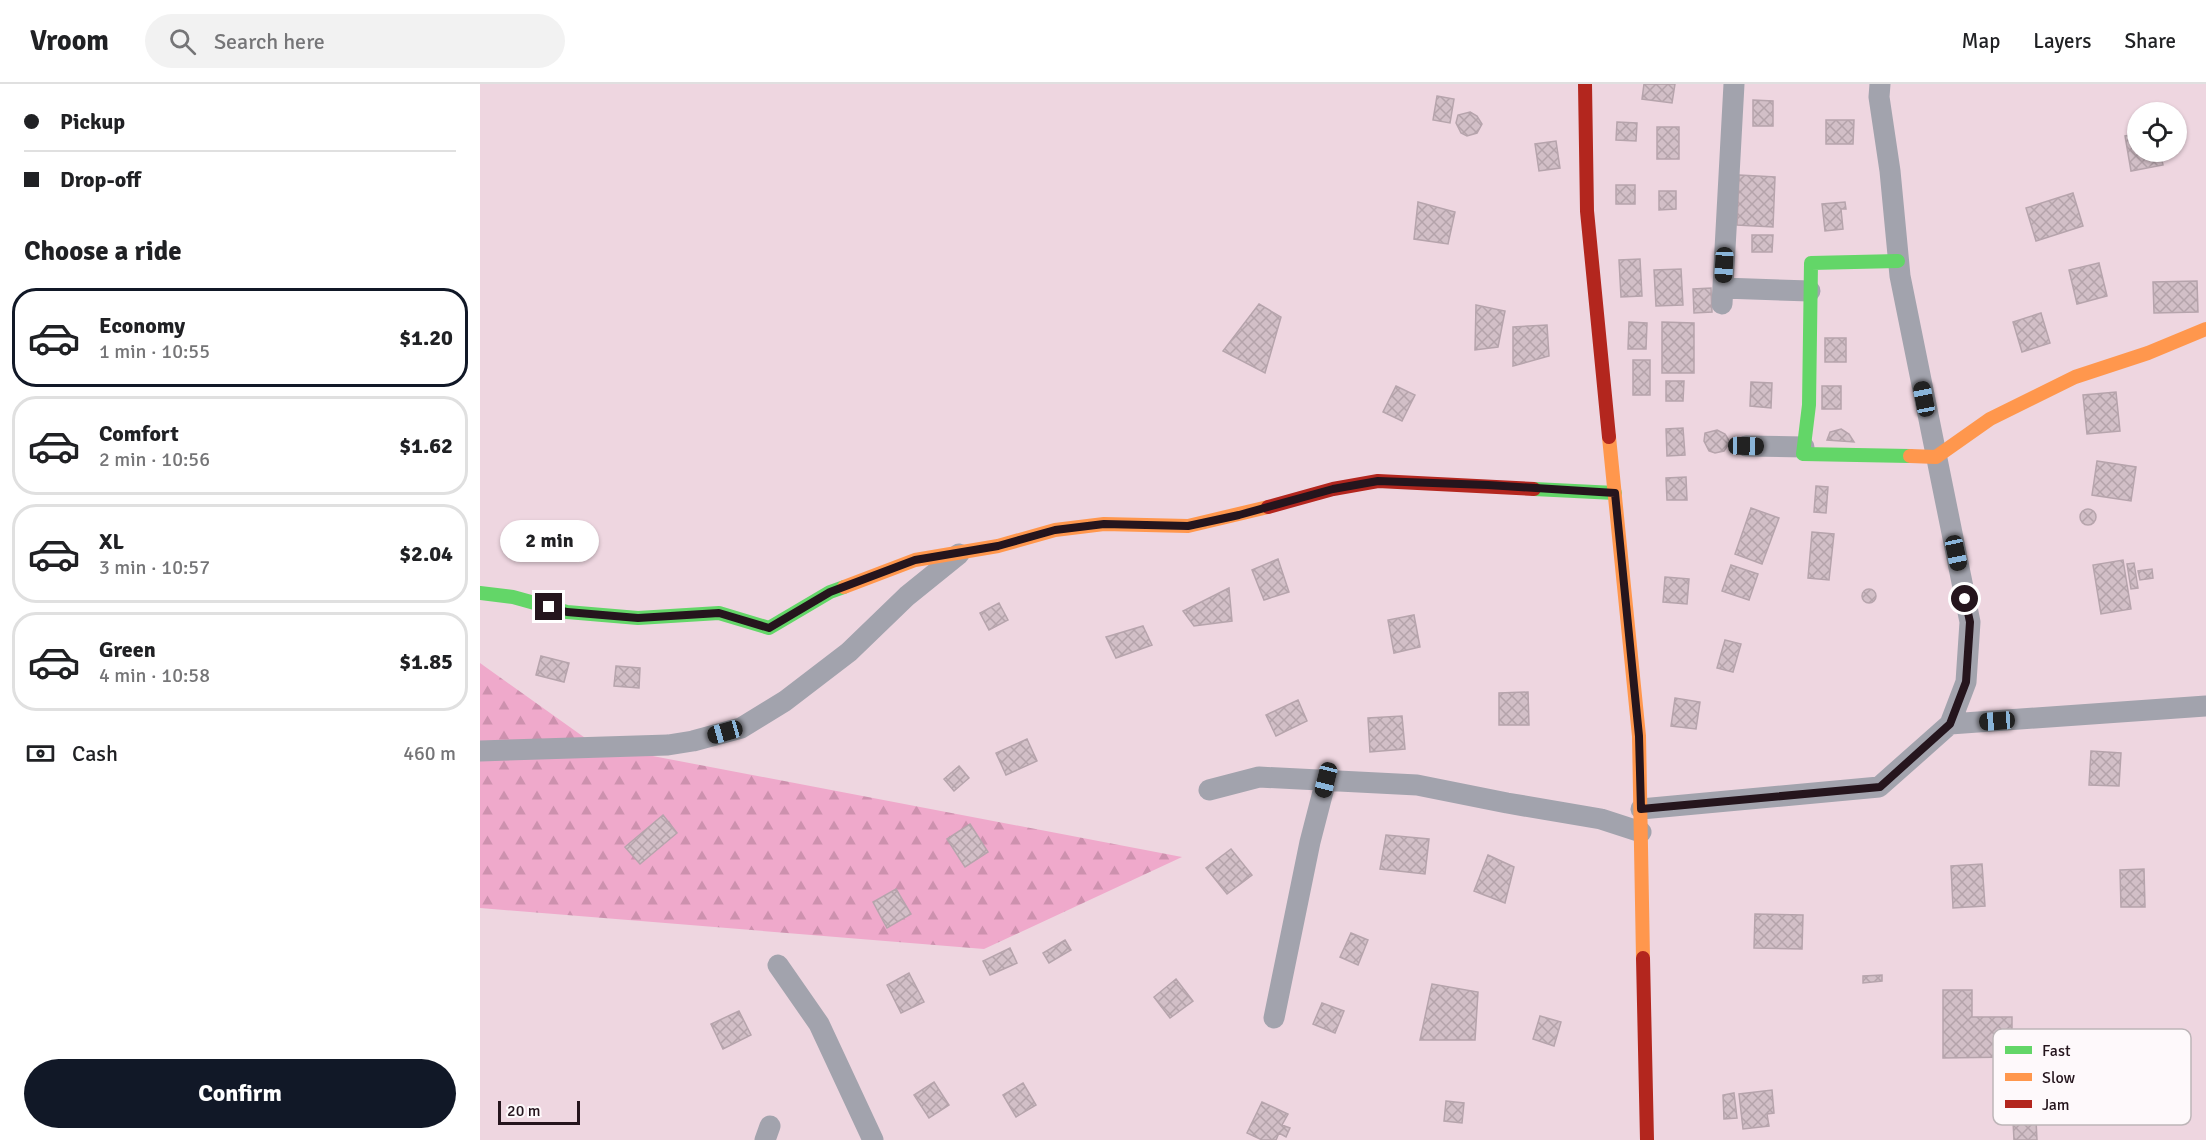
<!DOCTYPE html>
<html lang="en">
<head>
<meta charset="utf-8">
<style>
  :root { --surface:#fff; --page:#f2f2f2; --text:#202124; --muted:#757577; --line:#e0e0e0; --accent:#111827 }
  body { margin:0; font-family:Signika,sans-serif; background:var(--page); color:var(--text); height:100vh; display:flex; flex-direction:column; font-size:22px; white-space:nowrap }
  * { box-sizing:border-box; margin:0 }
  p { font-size:20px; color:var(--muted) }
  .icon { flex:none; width:33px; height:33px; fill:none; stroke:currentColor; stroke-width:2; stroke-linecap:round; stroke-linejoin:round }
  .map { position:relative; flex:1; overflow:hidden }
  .side { display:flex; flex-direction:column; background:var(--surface); width:480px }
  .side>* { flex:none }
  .hud { display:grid; align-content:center; height:132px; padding:0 24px; background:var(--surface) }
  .controls { position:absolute; left:1647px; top:18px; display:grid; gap:12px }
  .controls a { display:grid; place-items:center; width:60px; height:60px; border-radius:50%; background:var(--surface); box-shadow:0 2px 4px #0004; font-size:30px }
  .scale { position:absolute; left:18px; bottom:15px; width:82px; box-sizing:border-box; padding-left:6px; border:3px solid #25151d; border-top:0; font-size:16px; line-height:21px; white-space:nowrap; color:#25151d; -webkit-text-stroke:4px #fef9fb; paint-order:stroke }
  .end { position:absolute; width:27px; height:27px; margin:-14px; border:8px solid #25151d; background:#fff; box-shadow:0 0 0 3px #fff }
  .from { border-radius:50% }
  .bubble { position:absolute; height:42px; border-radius:21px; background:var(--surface); box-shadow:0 2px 4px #0004; font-size:20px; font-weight:700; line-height:42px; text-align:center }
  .car { position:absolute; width:18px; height:36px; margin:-18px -9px; border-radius:8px; box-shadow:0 0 4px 2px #0007; background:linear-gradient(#222 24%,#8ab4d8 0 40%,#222 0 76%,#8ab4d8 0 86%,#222 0) }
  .hud b { display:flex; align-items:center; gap:21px; height:57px; font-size:22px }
  .hud b+b { border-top:2px solid var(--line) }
  .hud i { width:15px; height:15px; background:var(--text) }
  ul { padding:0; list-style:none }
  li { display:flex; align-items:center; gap:18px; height:99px; margin:0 12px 9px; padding:0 12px; border:3px solid var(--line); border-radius:24px }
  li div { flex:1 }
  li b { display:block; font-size:22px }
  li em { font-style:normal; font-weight:700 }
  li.active { border-color:var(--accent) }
  li>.icon { width:54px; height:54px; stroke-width:1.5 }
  h2 { padding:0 24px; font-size:27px; line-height:72px }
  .pay { display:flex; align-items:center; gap:15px; height:66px; padding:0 24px; font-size:22px }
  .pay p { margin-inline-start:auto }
  .primary-button { display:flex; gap:12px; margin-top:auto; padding:12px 24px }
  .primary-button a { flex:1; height:69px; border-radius:36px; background:var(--accent); color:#fff; font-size:24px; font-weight:700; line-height:69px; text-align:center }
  header { display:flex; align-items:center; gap:36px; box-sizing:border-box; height:84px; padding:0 30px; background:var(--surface); border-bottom:2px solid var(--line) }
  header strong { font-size:28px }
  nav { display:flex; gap:33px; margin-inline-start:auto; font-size:21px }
  .search { width:420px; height:54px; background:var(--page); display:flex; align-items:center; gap:15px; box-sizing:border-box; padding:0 21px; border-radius:33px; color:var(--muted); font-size:22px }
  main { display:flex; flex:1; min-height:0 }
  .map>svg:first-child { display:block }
  .forest { fill:url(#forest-firs) }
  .building { fill:url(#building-cross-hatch); stroke:#b6a4ac; stroke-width:1.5 }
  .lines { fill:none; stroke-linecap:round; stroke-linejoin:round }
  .street { stroke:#a2a3ad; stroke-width:21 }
  .fast { stroke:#63d668; stroke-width:14 }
  .slow { stroke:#ff974d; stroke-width:14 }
  .jam { stroke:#b3261e; stroke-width:14 }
  .route { stroke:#25151d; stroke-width:8 }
  .key { fill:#fef9fb; stroke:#bdb5b8; stroke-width:1.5 }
  .key-label { font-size:16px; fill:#25151d }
</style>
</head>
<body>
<header>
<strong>Vroom</strong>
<div class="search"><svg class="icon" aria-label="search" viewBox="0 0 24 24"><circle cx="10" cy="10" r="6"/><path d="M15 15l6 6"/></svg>Search here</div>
<nav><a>Map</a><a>Layers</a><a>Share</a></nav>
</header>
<main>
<section class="side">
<div class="hud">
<b><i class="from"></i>Pickup</b>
<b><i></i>Drop-off</b>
</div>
<h2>Choose a ride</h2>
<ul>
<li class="active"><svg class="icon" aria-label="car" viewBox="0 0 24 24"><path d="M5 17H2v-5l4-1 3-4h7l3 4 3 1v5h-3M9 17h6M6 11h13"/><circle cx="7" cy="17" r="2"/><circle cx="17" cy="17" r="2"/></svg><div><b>Economy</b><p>1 min · 10:55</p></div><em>$1.20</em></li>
<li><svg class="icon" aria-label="car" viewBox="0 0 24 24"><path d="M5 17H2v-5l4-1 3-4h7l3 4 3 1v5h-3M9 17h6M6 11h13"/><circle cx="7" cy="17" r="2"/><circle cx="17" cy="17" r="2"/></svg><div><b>Comfort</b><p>2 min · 10:56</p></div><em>$1.62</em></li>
<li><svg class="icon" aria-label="car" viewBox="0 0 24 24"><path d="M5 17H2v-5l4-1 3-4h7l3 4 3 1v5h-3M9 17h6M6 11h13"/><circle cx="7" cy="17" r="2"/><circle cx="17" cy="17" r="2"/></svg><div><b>XL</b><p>3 min · 10:57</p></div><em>$2.04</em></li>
<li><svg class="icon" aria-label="car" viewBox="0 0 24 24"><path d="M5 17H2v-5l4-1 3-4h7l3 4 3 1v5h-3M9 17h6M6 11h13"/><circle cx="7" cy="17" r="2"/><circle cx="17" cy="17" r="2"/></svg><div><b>Green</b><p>4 min · 10:58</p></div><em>$1.85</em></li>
</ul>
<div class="pay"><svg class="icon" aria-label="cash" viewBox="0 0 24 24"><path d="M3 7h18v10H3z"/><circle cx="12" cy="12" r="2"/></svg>Cash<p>460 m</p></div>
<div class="primary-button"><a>Confirm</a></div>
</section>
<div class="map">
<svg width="1726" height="1056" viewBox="0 0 1726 1056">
  <defs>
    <pattern id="forest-firs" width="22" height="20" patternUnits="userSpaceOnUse" patternTransform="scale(1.5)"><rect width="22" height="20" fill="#efa9cb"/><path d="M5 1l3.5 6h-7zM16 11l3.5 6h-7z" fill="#cd91ae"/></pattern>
    <pattern id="building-cross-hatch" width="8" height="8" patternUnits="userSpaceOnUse" patternTransform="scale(1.5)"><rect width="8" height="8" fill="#d2bfc7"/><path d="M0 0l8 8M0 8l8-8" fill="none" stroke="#b4a3aa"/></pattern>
  </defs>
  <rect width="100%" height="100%" fill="#eed6e0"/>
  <!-- forest -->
  <path class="forest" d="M0,579L115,661L702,773L504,865L0,824Z"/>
  <!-- building -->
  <path class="building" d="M1164,0H1195L1192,19L1162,15Z
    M957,12L974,15L970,39L953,36Z
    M1273,16L1293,17V42H1273Z
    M990,28L997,32L1002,40L997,49L987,52L981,49L976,39L978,31Z
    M1346,36H1374L1373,60H1346Z
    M1137,38L1157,39L1156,57L1136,56Z
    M1177,43H1199V75H1177Z
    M1658,50V68H1680L1683,81L1651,87L1645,52Z
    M1076,57L1080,84L1059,87L1055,60Z
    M1259,91L1295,93L1293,143L1257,141Z
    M1136,101H1155V120H1136Z
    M1179,107H1196V125L1179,126Z
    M1593,109L1603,142L1556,157L1546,124Z
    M938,118L975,128L968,160L934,155Z
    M1365,118L1366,125H1361L1363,145L1345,147L1342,120Z
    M1272,151H1293L1292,168H1272Z
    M1160,175L1162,212L1141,213L1139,176Z
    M1619,179L1627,212L1597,220L1589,186Z
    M1201,185L1203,221L1176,222L1174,186Z
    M1717,197L1718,228L1674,229L1673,198Z
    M1231,204L1232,228L1214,229L1213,205Z
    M779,220L801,233L785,289L743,267Z
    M996,221L1025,227L1018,263L995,266Z
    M1561,229L1570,259L1542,268L1533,238Z
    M1149,238L1167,239L1166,265H1148Z
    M1182,238L1214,239V289H1182Z
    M1067,241L1069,272L1033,282V243Z
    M1345,254H1366V278H1345Z
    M1153,276H1170V311H1153Z
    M1186,297H1204L1203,317H1186Z
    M1271,298L1292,299L1291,324L1270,322Z
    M916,302L935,311L922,337L903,328Z
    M1342,302H1361V325H1342Z
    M1636,308L1640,347L1607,350L1603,311Z
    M1203,344L1205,371L1187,372L1186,345Z
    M1361,345L1369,350L1374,358L1347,356L1350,348Z
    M1237,346L1245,350L1250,358L1244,367L1235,369L1229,367L1224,357L1225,349Z
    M1617,377L1656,383L1651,417L1612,411Z
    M1206,393L1207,416H1187L1186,394Z
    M1336,402L1348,403L1346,429L1334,428Z
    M1271,424L1299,434L1282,480L1255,470Z
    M1600 433a8 8 0 1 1 16 0a8 8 0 1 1-16 0Z
    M1332,448L1354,450L1349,496L1328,494Z
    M798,475L809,508L784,516L772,486Z
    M1643,476L1651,525L1621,530L1613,481Z
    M1654,479L1658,504L1651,505L1647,480Z
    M1251,481L1278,490L1269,516L1242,507Z
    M1672,485L1673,494L1660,496L1658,487Z
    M1185,493L1209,495L1207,520L1183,518Z
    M749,504L752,537L714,542L703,527Z
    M1382 512a7 7 0 1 1 14 0a7 7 0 1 1-14 0Z
    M519,519L528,536L509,546L500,529Z
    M934,531L940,563L914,569L908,536Z
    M663,542L672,561L636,574L626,553Z
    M1245,556L1261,560L1253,588L1237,584Z
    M61,572L89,579L84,598L56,591Z
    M136,582L160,584L159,604L134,602Z
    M1048,608L1049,641H1019V609Z
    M1195,614L1220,618L1216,645L1191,642Z
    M818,616L827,637L796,652L786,631Z
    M922,632L925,665L890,668L888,634Z
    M547,655L557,677L526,691L516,669Z
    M1611,667L1641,669L1639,702L1609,701Z
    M479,682L489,694L474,707L464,695Z
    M183,731L197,749L160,780L145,763Z
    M490,740L508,768L485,783L467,755Z
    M906,751L949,755L945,790L900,785Z
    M751,765L772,791L747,810L726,784Z
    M1008,771L1034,783L1025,819L994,807Z
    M1502,780L1505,822L1473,824L1471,782Z
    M1664,785L1665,823H1641L1640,786Z
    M416,805L431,830L407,844L393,818Z
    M1275,830L1323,831L1322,865L1274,864Z
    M871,849L888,856L878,881L860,873Z
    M585,856L591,866L569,879L563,869Z
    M530,864L537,879L510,891L503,877Z
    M429,889L444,918L421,929L407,901Z
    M1402,891V897L1383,899V892Z
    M696,895L713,917L690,934L674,913Z
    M952,900L998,908L995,956H940Z
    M1463,906H1492V933H1532V973L1463,974Z
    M842,919L864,927L855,949L833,940Z
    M259,927L271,951L243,965L231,940Z
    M1060,932L1081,938L1074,962L1053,955Z
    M454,998L469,1021L449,1034L434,1011Z
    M543,999L556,1021L536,1033L523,1011Z
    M1292,1006L1294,1029L1287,1030L1289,1042L1263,1045L1259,1010Z
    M1254,1009L1257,1034L1244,1035L1243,1011Z
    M966,1017L984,1019L982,1039L964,1037Z
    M782,1018L808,1030L802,1041L810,1044L806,1053L799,1049L796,1056H782L767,1049Z
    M1556,1036L1557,1056H1534L1533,1037Z"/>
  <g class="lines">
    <!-- street -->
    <path class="street" d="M1400,0L1399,13L1410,87L1420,192L1490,538L1486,598L1470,640
      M1243,204L1330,207
      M1242,220L1254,0
      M1266,362L1324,363
      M0,667L188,661L213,657L261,644L305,617L369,568L427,512L479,470
      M729,706L779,693L937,701L1027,719L1121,735L1161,748
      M1161,725L1399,703L1470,640L1726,622
      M298,881L339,940L393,1056
      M794,934L830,758L846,696
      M285,1056L290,1042"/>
    <!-- fast -->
    <path class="fast" d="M1418,177L1331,179L1329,321L1323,370L1430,372
      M1054,405L1135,409
      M0,509L33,513L87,528L158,534L239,529L289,544L350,508L364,503"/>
    <!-- slow -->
    <path class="slow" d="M1129,353L1159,652L1163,874
      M1430,372L1456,373L1510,335L1595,293L1668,269L1726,245
      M364,503L435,476L518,462L575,446L624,440L708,442L788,423"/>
    <!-- jam -->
    <path class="jam" d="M1105,0L1107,127L1129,353
      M788,423L853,405L898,397L1054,405
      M1163,874L1167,1056"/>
  </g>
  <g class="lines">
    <!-- route -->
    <path class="route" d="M69,523L87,528L158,534L239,529L289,544L350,508L435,476L518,462L575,446L624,440L708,442L759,431L853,405L898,397L1008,401L1135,409L1159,652L1161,725L1400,703L1470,640L1486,598L1490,538L1485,515"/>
  </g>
  <!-- legend -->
  <rect x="1513" y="945" width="198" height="96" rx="9" class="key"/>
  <rect x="1525" y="962" width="27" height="8" fill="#63d668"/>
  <rect x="1525" y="989" width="27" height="8" fill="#ff974d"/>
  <rect x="1525" y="1016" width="27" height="8" fill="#b3261e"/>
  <g class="key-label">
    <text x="1562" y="972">Fast</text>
    <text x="1562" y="999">Slow</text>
    <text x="1562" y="1026">Jam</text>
  </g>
</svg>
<div class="controls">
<a><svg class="icon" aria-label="locate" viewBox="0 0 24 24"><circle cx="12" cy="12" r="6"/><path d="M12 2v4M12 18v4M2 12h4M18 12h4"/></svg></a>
</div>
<div class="scale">20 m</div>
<i class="end from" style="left:1485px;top:515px"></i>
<i class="end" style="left:69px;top:523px"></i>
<div class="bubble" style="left:20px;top:436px;width:99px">2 min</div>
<i class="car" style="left:1244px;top:181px;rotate:183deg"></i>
<i class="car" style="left:1444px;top:315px;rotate:349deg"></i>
<i class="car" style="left:1266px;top:362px;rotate:91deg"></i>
<i class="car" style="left:1476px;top:469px;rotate:168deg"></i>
<i class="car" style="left:1517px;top:637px;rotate:266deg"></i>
<i class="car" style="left:245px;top:648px;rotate:254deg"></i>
<i class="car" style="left:846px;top:696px;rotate:194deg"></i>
</div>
</main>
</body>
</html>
